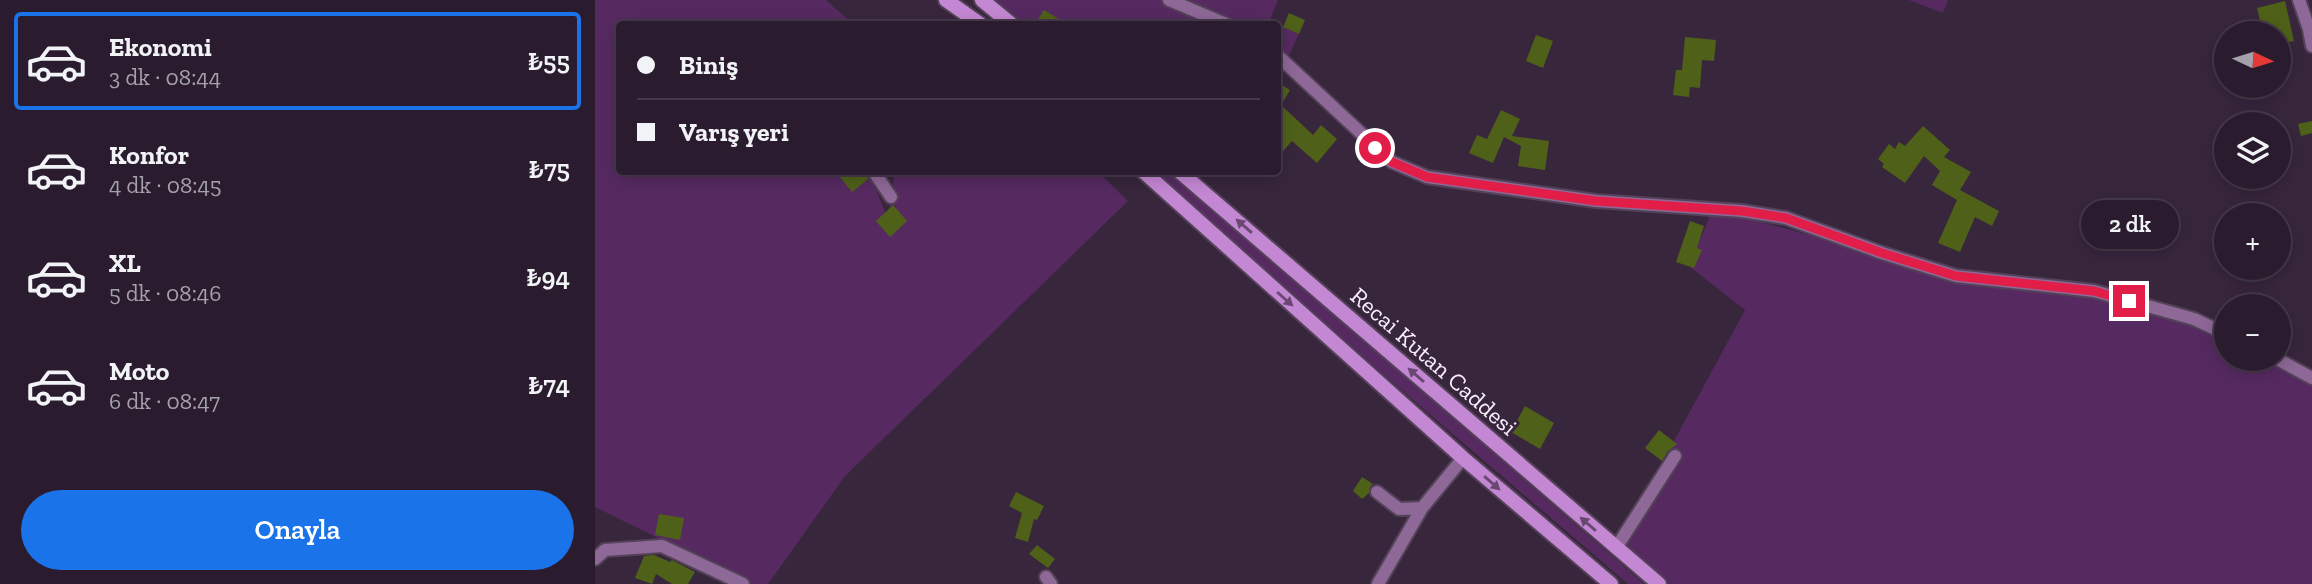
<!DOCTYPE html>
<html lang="tr">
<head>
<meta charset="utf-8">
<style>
  :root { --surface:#2a1c2e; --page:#322536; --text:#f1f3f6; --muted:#a5a1aa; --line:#463a4a; --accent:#1a73e8 }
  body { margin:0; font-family:"Zilla Slab",serif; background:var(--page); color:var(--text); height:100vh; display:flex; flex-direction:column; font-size:26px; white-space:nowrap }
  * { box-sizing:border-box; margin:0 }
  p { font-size:23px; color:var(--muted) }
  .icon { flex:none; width:38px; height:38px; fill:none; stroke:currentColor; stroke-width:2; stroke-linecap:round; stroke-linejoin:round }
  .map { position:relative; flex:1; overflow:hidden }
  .details { display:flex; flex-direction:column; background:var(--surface); width:595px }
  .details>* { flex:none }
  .hud { position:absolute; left:21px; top:21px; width:665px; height:154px; border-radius:7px; box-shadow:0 4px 18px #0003,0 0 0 2px var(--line); display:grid; align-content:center; height:154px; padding:0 21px; background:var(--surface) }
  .needle { width:46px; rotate:94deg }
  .controls { position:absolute; left:1619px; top:21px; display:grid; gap:14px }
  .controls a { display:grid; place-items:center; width:77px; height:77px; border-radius:50%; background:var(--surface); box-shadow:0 4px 18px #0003,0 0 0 2px var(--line); font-size:35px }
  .end { position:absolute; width:32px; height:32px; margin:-16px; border:9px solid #e11d48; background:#fff; box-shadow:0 0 0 4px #fff }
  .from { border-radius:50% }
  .bubble { position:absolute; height:49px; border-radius:24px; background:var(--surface); box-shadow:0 4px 18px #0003,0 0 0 2px var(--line); font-size:23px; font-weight:600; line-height:49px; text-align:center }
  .hud b { display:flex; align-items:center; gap:24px; height:66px; font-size:26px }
  .hud b+b { border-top:2px solid var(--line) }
  .hud i { width:18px; height:18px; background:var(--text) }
  ul { padding:12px 0 0; list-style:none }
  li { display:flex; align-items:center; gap:21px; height:98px; margin:0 14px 10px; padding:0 7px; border:4px solid transparent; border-radius:7px }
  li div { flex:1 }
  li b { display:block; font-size:26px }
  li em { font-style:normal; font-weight:600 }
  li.on { border-color:var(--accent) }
  li>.icon { width:63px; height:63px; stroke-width:1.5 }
  .button { display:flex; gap:14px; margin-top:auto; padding:14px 21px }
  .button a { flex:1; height:80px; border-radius:42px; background:var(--accent); color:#fff; font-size:28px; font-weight:600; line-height:80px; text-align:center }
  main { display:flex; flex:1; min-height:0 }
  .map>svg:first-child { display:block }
  .green { fill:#562a61 }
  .building { fill:#4f6118 }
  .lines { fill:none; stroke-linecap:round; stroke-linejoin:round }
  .minor-casing { stroke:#534258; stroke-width:16 }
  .secondary-casing { stroke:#534258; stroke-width:18 }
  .minor { stroke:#8e6897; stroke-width:12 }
  .secondary { stroke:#c487d3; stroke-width:14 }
  .oneway { fill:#694872 }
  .route { stroke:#e11d48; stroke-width:9 }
  .labels { text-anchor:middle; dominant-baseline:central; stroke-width:6; stroke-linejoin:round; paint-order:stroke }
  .street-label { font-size:24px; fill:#fbeffe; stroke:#38263d }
</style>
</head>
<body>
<main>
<section class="details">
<ul>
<li class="on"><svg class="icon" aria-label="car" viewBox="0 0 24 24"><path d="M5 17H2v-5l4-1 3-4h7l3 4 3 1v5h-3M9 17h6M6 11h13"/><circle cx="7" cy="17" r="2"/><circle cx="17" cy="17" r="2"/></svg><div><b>Ekonomi</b><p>3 dk · 08:44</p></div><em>₺55</em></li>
<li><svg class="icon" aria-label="car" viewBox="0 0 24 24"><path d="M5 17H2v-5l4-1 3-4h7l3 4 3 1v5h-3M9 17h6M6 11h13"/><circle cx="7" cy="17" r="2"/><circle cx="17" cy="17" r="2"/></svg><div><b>Konfor</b><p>4 dk · 08:45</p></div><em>₺75</em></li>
<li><svg class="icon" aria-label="car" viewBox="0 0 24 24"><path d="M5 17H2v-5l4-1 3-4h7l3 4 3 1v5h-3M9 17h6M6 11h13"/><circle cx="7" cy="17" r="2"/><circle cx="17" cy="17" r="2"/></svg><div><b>XL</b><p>5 dk · 08:46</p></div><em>₺94</em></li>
<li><svg class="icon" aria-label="car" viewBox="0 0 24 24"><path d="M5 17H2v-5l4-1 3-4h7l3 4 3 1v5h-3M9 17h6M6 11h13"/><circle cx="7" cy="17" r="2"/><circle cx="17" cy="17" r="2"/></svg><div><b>Moto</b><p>6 dk · 08:47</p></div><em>₺74</em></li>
</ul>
<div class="button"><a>Onayla</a></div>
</section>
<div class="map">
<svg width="1717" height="584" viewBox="0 0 1717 584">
  <rect width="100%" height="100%" fill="#38263d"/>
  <!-- green -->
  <path class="green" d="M0,0H231L258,24H24V172H274L293,219L300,172H503L533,201L250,476L173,584H157L0,507Z
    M382,0H683L675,20L704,34L683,79L682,24H411Z
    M1314,0H1353L1348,13Z
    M559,172H574L1049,584H1033L796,381Z
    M1118,209L1325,265L1534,301L1581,322L1631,334V359H1666L1717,384V584H1063L1021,548L1150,310L1094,266Z"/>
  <!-- building -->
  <path class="building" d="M1690,1L1699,41L1684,44V33H1668L1662,8Z
    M449,10L472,24H440Z
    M694,13L710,20L704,34L688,27Z
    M941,35L958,41L948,68L931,61Z
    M1090,37L1121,40L1119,61L1107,60L1105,88L1095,87L1094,97L1078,95L1081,70H1087Z
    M682,82L695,90L686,105L718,135L726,125L742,139L722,163L697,141L682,158Z
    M906,110L925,119L917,136L954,141L950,170L923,166L926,146L909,137L898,163L874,153L882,135L892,139Z
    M1717,121V133L1706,136L1703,124Z
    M1328,126L1355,150L1349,157L1376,172L1365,190L1404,211L1397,226L1380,217L1365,252L1343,243L1362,200L1337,185L1345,171L1329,156L1310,183L1287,167L1289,164L1283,159L1294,144L1300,149L1304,142L1310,146Z
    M241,172H269L273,179L257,192Z
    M298,205L312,221L295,237L281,221Z
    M1095,221L1109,226L1102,248L1107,250L1099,268L1081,262Z
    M930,406L959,423L945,449L916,432Z
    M1064,430L1082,444L1073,451L1067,461L1050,448Z
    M767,477L778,484L775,487L774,493L767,499L758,491Z
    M421,492L449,506L442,520L439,519L433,542L420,538L427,513L414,506Z
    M64,514L89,518L85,540L60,535Z
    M442,545L460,559L453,568L434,554Z
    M59,555L75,562L77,560L100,572L93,584H77L61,574L57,584L40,578L49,556Z"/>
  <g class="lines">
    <defs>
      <path id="minor" d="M574,0L631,24
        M1704,0L1714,29L1717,46
        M682,55L797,162L832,177L1001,201L1147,211L1191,218L1287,253L1361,276L1499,291L1599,319L1631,334
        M279,172L296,197
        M1682,359L1717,378
        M782,492L804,509L827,508L868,458
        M1021,548L1080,456
        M0,559L10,550L67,546L148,584
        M451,577L456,584
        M783,584L827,508"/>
      <path id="secondary" d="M351,0L385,24
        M387,0L416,24
        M549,172L868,458L1016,584
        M585,172L1064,584"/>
    </defs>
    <!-- minor casing -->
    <use href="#minor" class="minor-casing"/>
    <!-- secondary casing -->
    <use href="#secondary" class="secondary-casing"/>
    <!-- minor -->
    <use href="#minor" class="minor"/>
    <!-- secondary -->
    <use href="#secondary" class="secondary"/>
  </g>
  <!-- one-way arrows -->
  <defs><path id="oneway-solid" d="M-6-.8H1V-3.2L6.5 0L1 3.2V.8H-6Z" transform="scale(1.75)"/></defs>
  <g class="oneway">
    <use href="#oneway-solid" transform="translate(649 226) rotate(-139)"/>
    <use href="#oneway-solid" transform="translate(690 299) rotate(42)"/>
    <use href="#oneway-solid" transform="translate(821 375) rotate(-139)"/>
    <use href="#oneway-solid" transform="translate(897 483) rotate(41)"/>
    <use href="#oneway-solid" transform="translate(993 524) rotate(-139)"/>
  </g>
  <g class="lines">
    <!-- route -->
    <path class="route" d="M780,148L797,162L832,177L1001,201L1147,211L1191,218L1287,253L1361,276L1499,291L1534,301"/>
  </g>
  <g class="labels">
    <!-- street labels -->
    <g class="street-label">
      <text transform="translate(839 361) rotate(41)">Recai Kutan Caddesi</text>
    </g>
  </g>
</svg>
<div class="controls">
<a><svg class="needle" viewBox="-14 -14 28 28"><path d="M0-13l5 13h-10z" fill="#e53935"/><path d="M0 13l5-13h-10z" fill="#a5a1aa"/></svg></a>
<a><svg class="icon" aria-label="layers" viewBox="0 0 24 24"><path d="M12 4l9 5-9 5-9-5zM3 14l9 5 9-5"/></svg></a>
<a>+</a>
<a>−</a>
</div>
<i class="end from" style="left:780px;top:148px"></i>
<i class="end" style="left:1534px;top:301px"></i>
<div class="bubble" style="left:1486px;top:200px;width:98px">2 dk</div>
<div class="hud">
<b><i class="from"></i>Biniş</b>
<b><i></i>Varış yeri</b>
</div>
</div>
</main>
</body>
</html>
